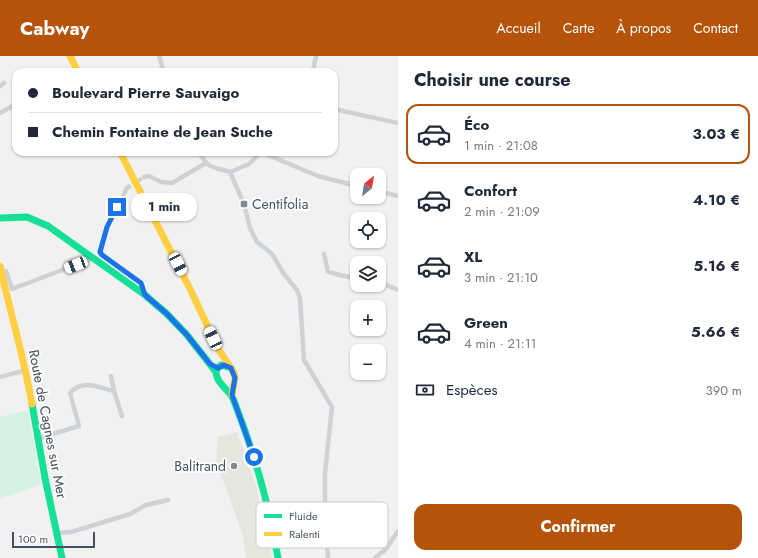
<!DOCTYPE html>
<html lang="fr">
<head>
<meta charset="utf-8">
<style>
  :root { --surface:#fff; --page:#f6f6f7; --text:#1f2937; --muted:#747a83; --line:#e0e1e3; --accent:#b45309 }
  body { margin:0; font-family:Jost,sans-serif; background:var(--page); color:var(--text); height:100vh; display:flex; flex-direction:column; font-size:15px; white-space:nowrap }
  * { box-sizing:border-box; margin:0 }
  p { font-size:13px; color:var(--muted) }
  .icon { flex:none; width:22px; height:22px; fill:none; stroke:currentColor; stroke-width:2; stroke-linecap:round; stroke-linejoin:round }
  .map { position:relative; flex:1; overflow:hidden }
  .details { display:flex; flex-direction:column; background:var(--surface); width:360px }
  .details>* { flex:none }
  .banner { position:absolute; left:12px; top:12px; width:326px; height:88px; border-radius:12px; box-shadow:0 1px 3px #0004; display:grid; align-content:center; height:88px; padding:0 16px; background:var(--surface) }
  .needle { width:26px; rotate:30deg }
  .tools { position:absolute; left:350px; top:112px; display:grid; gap:8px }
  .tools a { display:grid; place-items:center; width:36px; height:36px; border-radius:8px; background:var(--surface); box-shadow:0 1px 3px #0004; font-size:20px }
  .scale { position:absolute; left:12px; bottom:10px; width:83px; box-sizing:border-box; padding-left:4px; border:2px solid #47515f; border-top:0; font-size:11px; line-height:14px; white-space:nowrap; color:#47515f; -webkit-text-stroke:3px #fff; paint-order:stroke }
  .end { position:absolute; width:18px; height:18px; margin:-9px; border:5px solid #1a73e8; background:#fff; box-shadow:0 0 0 2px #fff }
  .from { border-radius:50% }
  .bubble { position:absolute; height:28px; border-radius:12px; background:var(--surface); box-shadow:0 1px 3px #0004; font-size:13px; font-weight:700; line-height:28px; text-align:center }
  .car { position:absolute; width:12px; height:24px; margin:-12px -6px; border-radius:5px; box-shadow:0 0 3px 1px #0007; background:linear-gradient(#fff 24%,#345 0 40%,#fff 0 76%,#345 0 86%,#fff 0) }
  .banner b { display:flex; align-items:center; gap:14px; height:38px; font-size:15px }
  .banner b+b { border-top:1px solid var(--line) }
  .banner i { width:10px; height:10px; background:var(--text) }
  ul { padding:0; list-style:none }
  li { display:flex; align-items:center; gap:12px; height:60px; margin:0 8px 6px; padding:0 8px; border:2px solid transparent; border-radius:12px }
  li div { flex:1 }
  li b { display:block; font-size:15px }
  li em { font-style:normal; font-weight:700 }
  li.selected { border-color:var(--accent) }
  li>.icon { width:36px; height:36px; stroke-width:1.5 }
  h2 { padding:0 16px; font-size:18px; line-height:48px }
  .pay { display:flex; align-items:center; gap:10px; height:44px; padding:0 16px; font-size:15px }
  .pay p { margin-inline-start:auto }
  .action { display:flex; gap:8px; margin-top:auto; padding:8px 16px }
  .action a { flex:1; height:46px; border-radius:12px; background:var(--accent); color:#fff; font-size:16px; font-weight:700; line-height:46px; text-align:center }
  header { display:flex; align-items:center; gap:24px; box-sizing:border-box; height:56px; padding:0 20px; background:var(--accent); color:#fff }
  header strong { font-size:19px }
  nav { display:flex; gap:22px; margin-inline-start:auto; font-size:14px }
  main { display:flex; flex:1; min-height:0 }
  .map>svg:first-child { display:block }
  .commercial { fill:#e6e6df }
  .green { fill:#d5f2e3 }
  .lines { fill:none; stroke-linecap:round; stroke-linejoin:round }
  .street-tunnel { stroke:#d0d1d4; stroke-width:4.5; stroke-dasharray:4.5 2; stroke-linecap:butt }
  .street { stroke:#cfd2d5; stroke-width:4.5 }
  .fast { stroke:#16e098; stroke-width:7 }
  .slow { stroke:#ffcf43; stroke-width:7 }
  .route { stroke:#1a73e8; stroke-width:5 }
  .poi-dot { fill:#838992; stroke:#fff; stroke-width:1.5 }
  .labels { text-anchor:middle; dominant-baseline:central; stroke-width:3.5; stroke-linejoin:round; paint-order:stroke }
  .poi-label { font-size:14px; fill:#47515f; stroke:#fff; text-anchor:start }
  .street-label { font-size:14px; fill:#47515f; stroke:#fff }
  .key { fill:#fff; stroke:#c8cbcf; stroke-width:1 }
  .key-label { font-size:11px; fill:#47515f }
</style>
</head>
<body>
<header>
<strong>Cabway</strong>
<nav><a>Accueil</a><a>Carte</a><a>À propos</a><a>Contact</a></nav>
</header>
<main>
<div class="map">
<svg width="398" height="502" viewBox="0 0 398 502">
  <rect width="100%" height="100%" fill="#f2f1f1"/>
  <!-- commercial -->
  <path class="commercial" d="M237,376L255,426L272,502H246L243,480L216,404L218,381Z"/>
  <!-- green -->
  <path class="green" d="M28,354L41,428L0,443V361Z"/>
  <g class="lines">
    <!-- street-tunnel -->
    <path class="street-tunnel" d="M127,132L144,121"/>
    <!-- street -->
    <path class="street" d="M159,0L164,16
      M312,16L314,10L316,0
      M0,30L4,27
      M334,53L398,67
      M0,57L16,48
      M199,96C209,114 212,110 230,116L244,148L250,172L257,186L272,198L284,218L297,234L300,242L304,304L332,351L325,417V467L328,502
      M261,96L318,120L357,130
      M230,116L249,108L261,96
      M144,121L149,120L161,126L172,127L206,107
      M127,132L107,171L100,195L103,199L141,227L145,238
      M379,135L398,140
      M324,198L328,216L357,223
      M0,216L6,215L12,233L94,202
      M379,226L398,234
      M111,320L114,335
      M0,321L26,314
      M37,383L79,370L70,337C83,323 97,331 114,335L122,360
      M57,477L71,476L130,458L146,449L168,444
      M375,502L386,493L398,475"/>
    <!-- fast -->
    <path class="fast" d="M0,162L27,161L48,170L145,239L167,258L187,279L216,316
      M231,312L221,309L216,314C215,328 230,333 234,345C254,396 269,448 278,502
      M32,348L45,422L62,502"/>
    <!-- slow -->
    <path class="slow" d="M70,0L78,16
      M120,96L190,233L219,294L234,317L235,322L232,339
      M0,210C10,256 24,301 32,348"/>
  </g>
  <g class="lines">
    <!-- route -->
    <path class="route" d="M117,151L107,171L100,196L102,199L141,227L145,239L167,258L187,279L210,308L218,312L224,309L231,312L235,322L232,339L254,401"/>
  </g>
  <!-- markers -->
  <g class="poi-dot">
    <rect x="240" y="144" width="8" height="8" rx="2"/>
    <circle cx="234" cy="410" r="4"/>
  </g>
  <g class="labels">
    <!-- poi labels -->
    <g class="poi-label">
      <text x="252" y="148">Centifolia</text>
      <text x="226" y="410" text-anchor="end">Balitrand</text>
    </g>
    <!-- street labels -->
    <g class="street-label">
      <text transform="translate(48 368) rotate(79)">Route de Cagnes sur Mer</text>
    </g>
  </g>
  <!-- legend -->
  <rect x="256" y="446" width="132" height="46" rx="6" class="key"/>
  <rect x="264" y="458" width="18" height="4" fill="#16e098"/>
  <rect x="264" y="476" width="18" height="4" fill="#ffcf43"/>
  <g class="key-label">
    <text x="289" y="464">Fluide</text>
    <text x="289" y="482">Ralenti</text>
  </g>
</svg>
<div class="tools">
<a><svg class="needle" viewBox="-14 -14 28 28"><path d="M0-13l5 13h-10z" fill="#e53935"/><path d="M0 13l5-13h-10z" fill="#747a83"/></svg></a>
<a><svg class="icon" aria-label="locate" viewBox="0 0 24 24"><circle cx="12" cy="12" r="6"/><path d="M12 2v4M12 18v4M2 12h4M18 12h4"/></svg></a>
<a><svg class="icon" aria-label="layers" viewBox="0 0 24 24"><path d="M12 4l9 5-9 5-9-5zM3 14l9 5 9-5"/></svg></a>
<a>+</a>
<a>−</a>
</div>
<div class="scale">100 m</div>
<i class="end from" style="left:254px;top:401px"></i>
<i class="end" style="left:117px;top:151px"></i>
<div class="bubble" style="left:131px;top:137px;width:66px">1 min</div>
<i class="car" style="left:178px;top:208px;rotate:153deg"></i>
<i class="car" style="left:76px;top:209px;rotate:249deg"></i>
<i class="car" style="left:213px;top:282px;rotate:335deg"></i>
<div class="banner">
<b><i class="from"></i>Boulevard Pierre Sauvaigo</b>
<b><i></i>Chemin Fontaine de Jean Suche</b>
</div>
</div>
<section class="details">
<h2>Choisir une course</h2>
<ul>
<li class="selected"><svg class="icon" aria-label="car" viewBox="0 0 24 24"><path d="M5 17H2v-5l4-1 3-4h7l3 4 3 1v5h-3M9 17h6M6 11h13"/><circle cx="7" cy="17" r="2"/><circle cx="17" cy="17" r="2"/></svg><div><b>Éco</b><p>1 min · 21:08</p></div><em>3.03 €</em></li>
<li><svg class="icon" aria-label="car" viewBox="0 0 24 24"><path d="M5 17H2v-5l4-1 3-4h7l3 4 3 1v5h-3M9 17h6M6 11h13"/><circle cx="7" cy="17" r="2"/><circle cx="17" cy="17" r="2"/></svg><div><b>Confort</b><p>2 min · 21:09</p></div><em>4.10 €</em></li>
<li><svg class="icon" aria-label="car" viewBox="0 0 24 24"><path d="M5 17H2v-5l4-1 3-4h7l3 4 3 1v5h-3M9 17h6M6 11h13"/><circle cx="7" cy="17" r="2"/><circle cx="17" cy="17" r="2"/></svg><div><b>XL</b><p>3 min · 21:10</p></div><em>5.16 €</em></li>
<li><svg class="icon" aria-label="car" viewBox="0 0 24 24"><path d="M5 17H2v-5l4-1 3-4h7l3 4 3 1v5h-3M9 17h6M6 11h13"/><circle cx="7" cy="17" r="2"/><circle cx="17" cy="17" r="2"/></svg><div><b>Green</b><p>4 min · 21:11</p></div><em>5.66 €</em></li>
</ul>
<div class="pay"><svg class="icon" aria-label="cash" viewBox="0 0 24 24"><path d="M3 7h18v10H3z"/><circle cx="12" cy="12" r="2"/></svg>Espèces<p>390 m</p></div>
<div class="action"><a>Confirmer</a></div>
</section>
</main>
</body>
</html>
